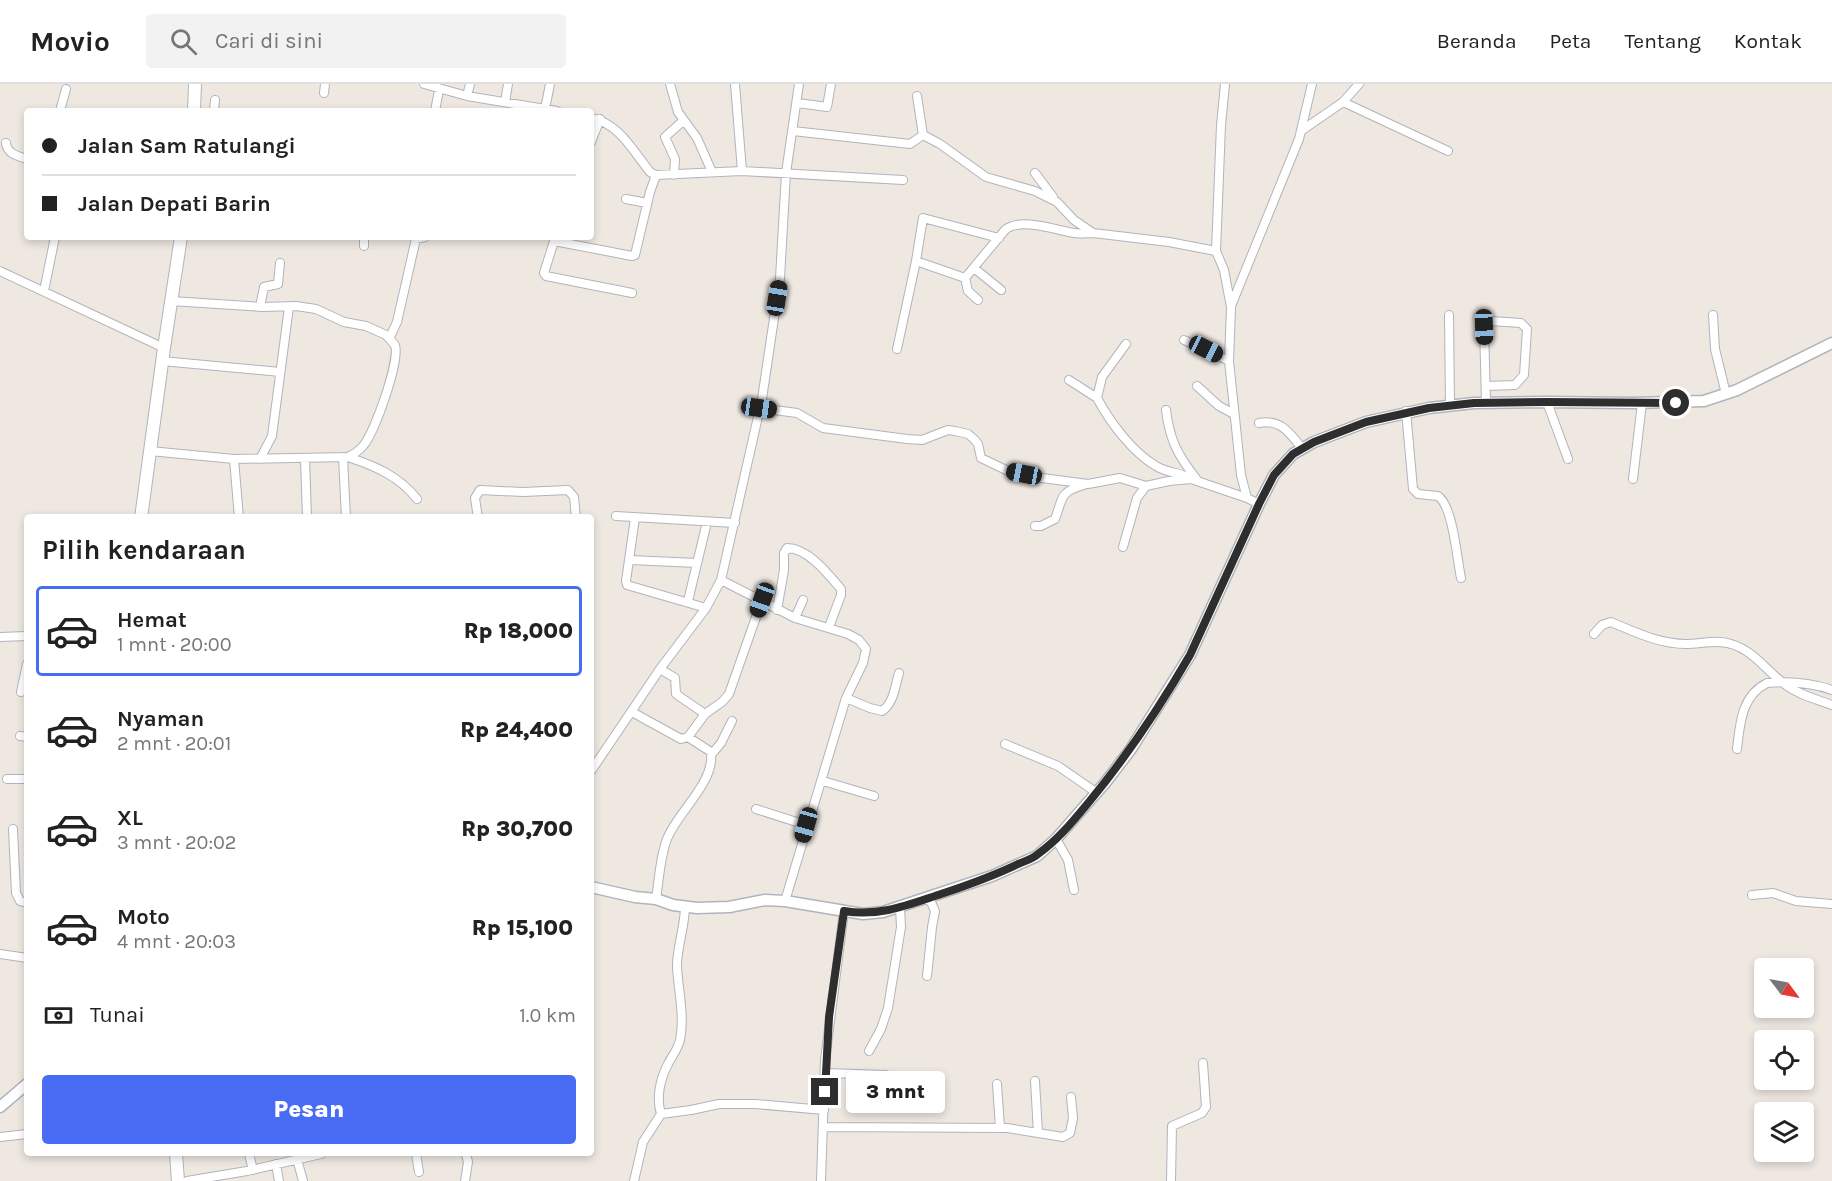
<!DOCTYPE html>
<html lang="id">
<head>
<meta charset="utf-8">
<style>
  :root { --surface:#fff; --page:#f2f2f2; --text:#222; --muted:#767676; --line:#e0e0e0; --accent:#486df4 }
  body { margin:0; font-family:Karla,sans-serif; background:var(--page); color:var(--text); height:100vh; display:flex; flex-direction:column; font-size:22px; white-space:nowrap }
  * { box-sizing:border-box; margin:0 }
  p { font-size:20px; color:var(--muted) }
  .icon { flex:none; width:33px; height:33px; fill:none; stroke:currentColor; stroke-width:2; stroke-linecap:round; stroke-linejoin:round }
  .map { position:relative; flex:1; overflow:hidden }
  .sheet { position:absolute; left:24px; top:430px; width:570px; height:642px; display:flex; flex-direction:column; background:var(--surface); border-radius:6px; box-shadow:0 3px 9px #0003 }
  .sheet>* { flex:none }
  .hud { position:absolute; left:24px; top:24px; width:570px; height:132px; border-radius:6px; box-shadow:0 3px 9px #0003; display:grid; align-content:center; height:132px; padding:0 18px; background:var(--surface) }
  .needle { width:39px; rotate:122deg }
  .buttons { position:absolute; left:1754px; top:874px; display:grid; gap:12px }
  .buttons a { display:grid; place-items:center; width:60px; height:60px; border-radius:6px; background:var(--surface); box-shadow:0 3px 9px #0003; font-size:30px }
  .end { position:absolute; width:27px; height:27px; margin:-14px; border:8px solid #2e2e2e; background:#fff; box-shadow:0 0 0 3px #fff }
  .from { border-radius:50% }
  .bubble { position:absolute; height:42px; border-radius:6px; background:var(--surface); box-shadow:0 3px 9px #0003; font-size:20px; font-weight:800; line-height:42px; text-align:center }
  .car { position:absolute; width:18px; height:36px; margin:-18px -9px; border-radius:8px; box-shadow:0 0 4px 2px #0007; background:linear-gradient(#222 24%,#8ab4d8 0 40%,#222 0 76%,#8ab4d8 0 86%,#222 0) }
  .hud b { display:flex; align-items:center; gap:21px; height:57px; font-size:22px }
  .hud b+b { border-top:2px solid var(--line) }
  .hud i { width:15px; height:15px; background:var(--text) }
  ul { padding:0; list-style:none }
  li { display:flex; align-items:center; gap:18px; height:90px; margin:0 12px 9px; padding:0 6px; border:3px solid transparent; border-radius:6px }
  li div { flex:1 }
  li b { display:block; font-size:22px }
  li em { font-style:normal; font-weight:800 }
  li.current { border-color:var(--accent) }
  li>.icon { width:54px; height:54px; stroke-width:1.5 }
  h2 { padding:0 18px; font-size:27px; line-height:72px }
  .pay { display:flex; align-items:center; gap:15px; height:66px; padding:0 18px; font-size:22px }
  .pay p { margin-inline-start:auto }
  .primary-button { display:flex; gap:12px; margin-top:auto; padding:12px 18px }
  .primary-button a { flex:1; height:69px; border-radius:6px; background:var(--accent); color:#fff; font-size:24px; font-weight:800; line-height:69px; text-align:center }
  header { display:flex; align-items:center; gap:36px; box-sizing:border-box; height:84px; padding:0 30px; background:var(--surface); border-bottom:2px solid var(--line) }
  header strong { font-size:28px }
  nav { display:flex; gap:33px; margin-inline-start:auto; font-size:21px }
  .search { width:420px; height:54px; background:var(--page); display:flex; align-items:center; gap:15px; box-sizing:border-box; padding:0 21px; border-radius:6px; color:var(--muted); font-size:22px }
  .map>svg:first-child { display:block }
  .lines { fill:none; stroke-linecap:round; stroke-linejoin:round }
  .minor-casing { stroke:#b1b4bd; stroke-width:10 }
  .tertiary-casing { stroke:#b1b4bd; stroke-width:13 }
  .secondary-casing { stroke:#b1b4bd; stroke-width:14 }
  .minor { stroke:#fff; stroke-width:8 }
  .tertiary { stroke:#fff; stroke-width:10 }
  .secondary { stroke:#fff; stroke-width:12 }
  .route { stroke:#2e2e2e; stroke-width:8 }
</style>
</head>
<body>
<header>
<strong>Movio</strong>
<div class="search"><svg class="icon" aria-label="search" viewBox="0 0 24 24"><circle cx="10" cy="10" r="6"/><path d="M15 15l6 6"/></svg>Cari di sini</div>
<nav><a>Beranda</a><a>Peta</a><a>Tentang</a><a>Kontak</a></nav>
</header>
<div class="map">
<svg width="1832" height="1097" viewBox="0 0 1832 1097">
  <rect width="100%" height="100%" fill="#eee8e1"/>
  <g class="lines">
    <defs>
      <path id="minor" d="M424,0L467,12L557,27
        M670,0L678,28L697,54L712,88
        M735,0L742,87
        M1225,0L1221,41L1216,167L1224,186L1231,223L1229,277L1241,391L1247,414L1259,420
        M324,9L325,0
        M467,12L470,0
        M917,12L923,51
        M505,18L508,0
        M1343,18L1359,0
        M798,19L827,23L831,0
        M545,25L550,0
        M60,27L66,5
        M214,27L215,16
        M435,27L439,6
        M591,34C619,39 633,67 650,88L656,91L742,87L903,96
        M793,47L910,60L923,51L940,60L986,93L1035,107L1057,118L1074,136L1093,149L1169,158L1216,167
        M1301,47L1343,18L1448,67
        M591,58L600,35
        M6,59C7,70 18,72 27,75
        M1035,89L1053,113
        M674,91L675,75L665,53L683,37
        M626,115L647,119
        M555,154L544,189L546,192L632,209
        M554,157L632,172L635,171L650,108L656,91
        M364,162V153
        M916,177L965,194L1005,146C1020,133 1056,146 1074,149C1080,150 1087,149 1093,149
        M974,184L1001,206
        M0,187L164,264
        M965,194L968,207L978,216
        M44,207L55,153
        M1231,222L1299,55L1312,0
        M260,223L264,203L278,200L280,179
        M1449,231L1450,322
        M1713,231L1715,265L1726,310
        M390,253L397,238L415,159L416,155L425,153
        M1184,256L1229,277
        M1126,260L1102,293L1097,314C1110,338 1132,368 1156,382C1167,389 1180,388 1191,395
        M897,265L916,177L923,134L999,154
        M162,277L280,288
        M1069,296L1097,314
        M1197,302L1219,322L1234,330
        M1486,302L1515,301L1524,291L1527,245L1521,239L1490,237L1484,243L1486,319
        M1547,318L1568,375
        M759,324L797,329L823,344L907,355L922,356L948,346L955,347L968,350L974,355L978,360L981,374L1006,386L1042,394L1088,400L1120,394L1146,402
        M1166,326C1170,358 1178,371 1197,396
        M1406,327L1413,405L1418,410L1438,412C1453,422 1457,475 1461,494
        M1259,339C1282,335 1289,349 1303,365
        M150,367L234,375L348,373C354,370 359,367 363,362C375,348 400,277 395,261L386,251L366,242L344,238L316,225L296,222L263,223L171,217
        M343,373L346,434
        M348,373C375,382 399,392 417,415
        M305,374L307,434
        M234,375L239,434
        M260,375L272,352L289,223
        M1633,395L1642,319
        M616,432L735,439
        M478,434L475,414L480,406L523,408L568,406L574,413L576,434
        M635,434L626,497L627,501L706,524
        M1035,442H1041L1055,435C1063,414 1059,408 1084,401
        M1123,463L1137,414L1146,402L1169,397L1191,395L1247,414
        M630,476L697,479
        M721,496L795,534L848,550L859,556L866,565L863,579L846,614L785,817
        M688,517L707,438
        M777,526L784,486V469L787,464C808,464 828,490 841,505V511L829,543
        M795,534L803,516
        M1594,550L1602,541L1611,538C1635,548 1659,560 1686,560C1700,560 1717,555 1731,560C1755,567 1767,588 1786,601C1799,611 1816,615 1832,621
        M0,553L27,552
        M660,585L675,594L676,610L705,630
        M21,608L27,580
        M846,614L870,624L882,627C894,619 895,602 899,589
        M632,628L681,655L688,653L705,630L722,618L729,610L762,516
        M20,652L27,653
        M1005,660L1058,682L1097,709
        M1737,665C1740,640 1741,612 1767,599C1789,597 1810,598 1832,606
        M711,671L721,659L732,637
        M591,687L660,585L706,524L721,496L762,315L780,194L786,89L799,0
        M7,695H27
        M823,697L874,712
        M756,725L806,741
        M13,745L16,809L20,817L27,819
        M1056,755L1068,776L1074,806
        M1752,811L1773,809L1796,817L1832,820
        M656,815C659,796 660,773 667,755C678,727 715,699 711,668L688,653
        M925,815L931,818L935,827L932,843L927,892
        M0,870L27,874
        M869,967L881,945L888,924L901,843L900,823
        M825,989L886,991
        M1035,997L1038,1049
        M997,1000L1000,1044
        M661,1030L691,1026L719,1020H755L824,1026
        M823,1043L1007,1044L1063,1053L1070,1049L1073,1034L1071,1013
        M0,1053L27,1050
        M249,1070L253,1086
        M416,1070L419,1088
        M297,1075L303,1097
        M276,1080L279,1097
        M187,1097L247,1087L321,1070
        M465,1097L468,1078L466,1070
        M634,1097L643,1058L661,1030C656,1014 660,995 668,980C672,972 678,965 680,956C685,931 678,906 677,882C677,862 685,843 685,822
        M821,1097L825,976L844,827
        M1171,1097L1172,1042L1202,1029L1206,1023L1203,979"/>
      <path id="tertiary" d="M591,803L635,813L656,815L673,821L697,824L729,823L765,816L785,817L863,830L883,828L992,792L1037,772L1056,755L1105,699L1131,665L1190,571L1259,420L1274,391L1293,370L1314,358L1366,338L1429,324L1474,319L1547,318L1633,319L1704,317L1737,306L1832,259
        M0,1023L27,1000"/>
      <path id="secondary" d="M194,27L195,0
        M141,434L164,264L181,153
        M176,1070L178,1097"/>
    </defs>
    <!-- minor casing -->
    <use href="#minor" class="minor-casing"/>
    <!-- tertiary casing -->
    <use href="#tertiary" class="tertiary-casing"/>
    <!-- secondary casing -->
    <use href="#secondary" class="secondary-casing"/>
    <!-- minor -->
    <use href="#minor" class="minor"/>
    <!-- tertiary -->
    <use href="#tertiary" class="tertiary"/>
    <!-- secondary -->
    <use href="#secondary" class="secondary"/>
  </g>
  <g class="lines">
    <!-- route -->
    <path class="route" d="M825,1008L829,933L844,827C880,833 908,821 941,810C968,801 993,792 1018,780C1025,777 1033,775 1038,770C1058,756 1074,736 1089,718C1127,672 1160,623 1190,571L1259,420L1274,391L1293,370L1314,358L1366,338L1429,324L1474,319L1547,318L1676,319"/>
  </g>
</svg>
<div class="buttons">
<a><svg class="needle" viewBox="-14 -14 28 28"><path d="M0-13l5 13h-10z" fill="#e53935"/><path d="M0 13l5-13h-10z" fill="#767676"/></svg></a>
<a><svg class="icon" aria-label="locate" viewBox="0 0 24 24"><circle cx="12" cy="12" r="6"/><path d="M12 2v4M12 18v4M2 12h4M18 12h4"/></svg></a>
<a><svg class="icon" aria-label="layers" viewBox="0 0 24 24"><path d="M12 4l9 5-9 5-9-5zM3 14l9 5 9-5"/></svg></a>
</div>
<i class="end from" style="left:1676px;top:319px"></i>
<i class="end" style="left:825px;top:1008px"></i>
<div class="bubble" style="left:846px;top:987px;width:99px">3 mnt</div>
<i class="car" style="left:777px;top:214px;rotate:9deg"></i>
<i class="car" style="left:1484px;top:243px;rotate:178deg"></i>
<i class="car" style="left:1206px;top:265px;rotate:117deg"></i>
<i class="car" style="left:759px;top:324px;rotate:98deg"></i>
<i class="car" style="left:1024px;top:390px;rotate:281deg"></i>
<i class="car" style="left:762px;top:516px;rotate:200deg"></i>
<i class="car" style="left:806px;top:741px;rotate:196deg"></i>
<div class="hud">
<b><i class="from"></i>Jalan Sam Ratulangi</b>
<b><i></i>Jalan Depati Barin</b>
</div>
<section class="sheet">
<h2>Pilih kendaraan</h2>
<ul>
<li class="current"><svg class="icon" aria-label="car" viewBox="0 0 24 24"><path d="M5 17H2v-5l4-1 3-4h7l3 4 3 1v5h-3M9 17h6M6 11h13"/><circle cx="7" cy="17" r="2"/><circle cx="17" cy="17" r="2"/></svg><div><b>Hemat</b><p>1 mnt · 20:00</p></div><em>Rp 18,000</em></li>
<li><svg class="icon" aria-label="car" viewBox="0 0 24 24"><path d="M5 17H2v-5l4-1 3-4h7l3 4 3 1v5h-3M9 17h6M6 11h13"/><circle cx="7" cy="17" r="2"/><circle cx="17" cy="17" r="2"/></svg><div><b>Nyaman</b><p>2 mnt · 20:01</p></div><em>Rp 24,400</em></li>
<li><svg class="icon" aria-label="car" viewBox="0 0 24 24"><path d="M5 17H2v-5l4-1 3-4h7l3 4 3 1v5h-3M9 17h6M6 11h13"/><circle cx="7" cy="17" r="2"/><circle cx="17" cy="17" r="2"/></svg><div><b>XL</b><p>3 mnt · 20:02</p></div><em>Rp 30,700</em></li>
<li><svg class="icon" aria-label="car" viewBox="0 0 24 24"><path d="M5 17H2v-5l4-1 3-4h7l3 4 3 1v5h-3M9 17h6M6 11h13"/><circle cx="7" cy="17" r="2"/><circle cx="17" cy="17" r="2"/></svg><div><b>Moto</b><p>4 mnt · 20:03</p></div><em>Rp 15,100</em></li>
</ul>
<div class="pay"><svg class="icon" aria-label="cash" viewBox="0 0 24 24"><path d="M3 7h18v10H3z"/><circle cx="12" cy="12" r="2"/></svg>Tunai<p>1.0 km</p></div>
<div class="primary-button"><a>Pesan</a></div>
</section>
</div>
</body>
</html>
